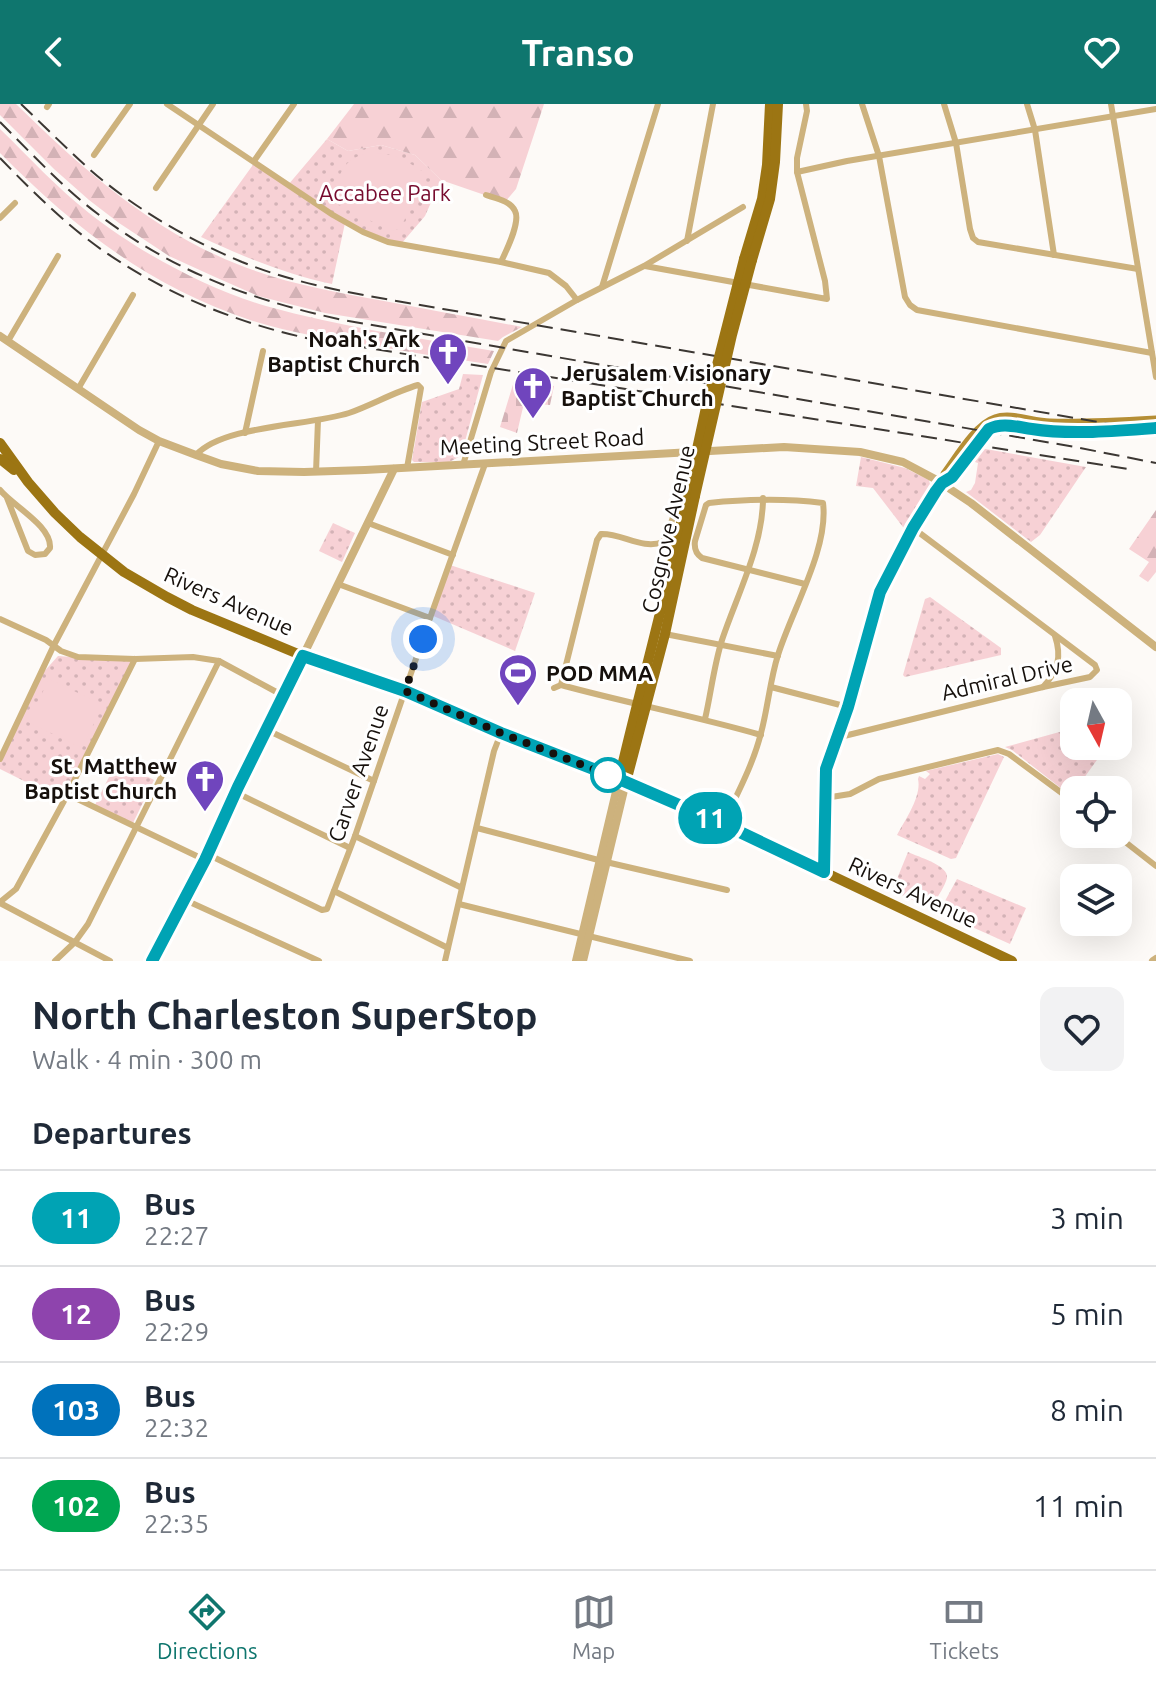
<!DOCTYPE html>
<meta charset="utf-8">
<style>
:root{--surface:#fff;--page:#f2f2f3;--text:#1f2937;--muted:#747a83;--line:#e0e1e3;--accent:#0f766e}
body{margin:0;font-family:Ubuntu,sans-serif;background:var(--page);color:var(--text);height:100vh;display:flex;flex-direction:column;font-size:30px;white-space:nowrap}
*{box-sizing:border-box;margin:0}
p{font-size:26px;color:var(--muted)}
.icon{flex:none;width:44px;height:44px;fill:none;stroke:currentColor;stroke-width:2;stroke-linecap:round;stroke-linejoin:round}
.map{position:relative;height:857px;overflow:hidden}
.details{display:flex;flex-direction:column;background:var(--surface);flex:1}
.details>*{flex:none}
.badge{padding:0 16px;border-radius:26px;font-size:28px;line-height:52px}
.needle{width:52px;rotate:172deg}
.fabs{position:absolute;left:1060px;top:584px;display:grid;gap:16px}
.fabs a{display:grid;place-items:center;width:72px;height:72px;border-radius:16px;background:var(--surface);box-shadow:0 8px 32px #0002;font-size:40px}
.you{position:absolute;width:40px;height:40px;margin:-20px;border:6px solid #fff;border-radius:50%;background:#1a73e8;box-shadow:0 0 0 12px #1a73e833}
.map>.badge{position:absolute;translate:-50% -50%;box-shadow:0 0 0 4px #fff}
h2{padding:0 32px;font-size:30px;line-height:72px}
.round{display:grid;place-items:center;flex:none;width:84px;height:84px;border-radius:16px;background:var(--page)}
.overview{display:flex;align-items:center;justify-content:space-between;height:136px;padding:0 32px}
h1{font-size:38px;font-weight:700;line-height:60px}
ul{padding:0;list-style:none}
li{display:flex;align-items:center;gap:24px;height:96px;padding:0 32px;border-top:2px solid var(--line)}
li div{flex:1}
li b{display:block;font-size:30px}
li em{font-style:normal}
li .badge{min-width:88px;font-weight:700;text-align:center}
header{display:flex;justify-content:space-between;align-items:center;height:104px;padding:0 32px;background:var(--accent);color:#fff;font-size:36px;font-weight:700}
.dock{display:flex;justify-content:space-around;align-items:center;height:112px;border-top:2px solid var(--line);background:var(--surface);font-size:22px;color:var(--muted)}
.dock a{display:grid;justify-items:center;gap:4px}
.dock .on{color:var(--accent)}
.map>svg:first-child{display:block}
.grass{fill:url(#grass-dots)}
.forest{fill:url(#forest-firs)}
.cemetery{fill:url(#cemetery-stones)}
.garden{fill:#f7d1d5}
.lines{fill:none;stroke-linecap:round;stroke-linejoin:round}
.minor{stroke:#cdb27d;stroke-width:6}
.tertiary{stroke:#cdb27d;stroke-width:8}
.secondary{stroke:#b58e35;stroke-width:9}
.primary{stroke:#9c7513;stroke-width:10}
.rail{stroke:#3c3733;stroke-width:2;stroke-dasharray:16 8;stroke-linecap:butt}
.primary-bridge{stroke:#9c7513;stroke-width:10}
.line-casing{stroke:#fff;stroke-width:18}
.line{stroke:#00a3b4;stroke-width:12}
.walk{stroke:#16100c;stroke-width:8;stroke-dasharray:0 14.4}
.stop-dot{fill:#fff;stroke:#00a3b4;stroke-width:4}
.labels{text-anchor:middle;stroke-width:6;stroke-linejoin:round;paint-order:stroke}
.park-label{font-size:22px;fill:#770b2e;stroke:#fff}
.poi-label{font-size:22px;font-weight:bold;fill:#16100c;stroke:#fff;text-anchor:end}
.street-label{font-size:22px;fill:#16100c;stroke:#fff}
</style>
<header><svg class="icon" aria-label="back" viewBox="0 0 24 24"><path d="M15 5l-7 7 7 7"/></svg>Transo<svg class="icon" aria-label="heart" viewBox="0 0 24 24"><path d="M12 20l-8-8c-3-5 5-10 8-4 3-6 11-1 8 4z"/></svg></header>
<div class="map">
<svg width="1156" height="857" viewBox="0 0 1156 857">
<defs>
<pattern id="grass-dots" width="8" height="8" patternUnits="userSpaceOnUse" patternTransform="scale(2)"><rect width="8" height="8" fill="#f7d1d5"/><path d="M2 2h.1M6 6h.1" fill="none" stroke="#d3b2b6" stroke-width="1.8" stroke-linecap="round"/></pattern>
<pattern id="forest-firs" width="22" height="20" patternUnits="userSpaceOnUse" patternTransform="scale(2)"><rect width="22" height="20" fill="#f7d1d5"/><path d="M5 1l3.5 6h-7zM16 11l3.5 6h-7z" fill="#d3b2b6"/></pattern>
<pattern id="cemetery-stones" width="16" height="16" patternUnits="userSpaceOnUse" patternTransform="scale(2)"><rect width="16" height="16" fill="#f7d1d5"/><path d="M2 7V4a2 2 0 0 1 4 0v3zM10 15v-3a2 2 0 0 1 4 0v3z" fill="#d3b2b6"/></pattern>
</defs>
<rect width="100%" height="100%" fill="#fdfaf7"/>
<g class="grass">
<path d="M327,35L348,47L381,41L415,51L441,76L425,112L401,140L345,119L332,180C285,170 244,153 201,133L255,58L288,81Z"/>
<path d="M463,270L483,271L461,352L449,358H414L412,356L422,298L459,285Z"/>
<path d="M980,344L1086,363L1040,431L1031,438L966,388L971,386L975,379L978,359L972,357Z"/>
<path d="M861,353L905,364L929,376L931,385L930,390L906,427L873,384L856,382Z"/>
<path d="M333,419L355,429L342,458L319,447Z"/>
<path d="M450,461L535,489L515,547L431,511Z"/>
<path d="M930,493L1001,544V551L905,573L903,571L925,495Z"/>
<path d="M58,552L86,554L134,555L64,697L0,665V655L41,571Z"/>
<path d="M1074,624V642H1107L1071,692L1012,646L1005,643Z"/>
<path d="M998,650L1004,653L956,754L951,755L897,731C905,716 922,692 918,675L919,672L925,675L930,670L926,667Z"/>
<path d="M117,657L154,676L133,719L95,701Z"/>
<path d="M908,748C918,753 949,761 947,774C945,782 938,792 934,799L927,802L892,787Z"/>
<path d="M957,775L1026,804L1010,840L952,814L944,807L940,806Z"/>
</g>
<g class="forest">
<path d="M0,0H16C81,64 151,126 237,160C284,179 334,188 384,197C430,206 476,214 522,223L503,233L498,237L325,209L258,192L215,173L169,152L119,119L89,96L54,65L0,11Z"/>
<path d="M354,0H544L516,85L505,98L441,76L415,51L381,41L348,47L327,35Z"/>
<path d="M0,25C29,53 57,84 89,109C137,147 207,185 266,202C341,223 418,234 494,247L488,260C448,254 408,248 369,241C329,235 288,228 250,216C149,182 74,124 0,49Z"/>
<path d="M1156,406V468L1148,478L1139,472L1149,458L1129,445Z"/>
</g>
<path class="cemetery" d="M515,274L554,282L550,301L524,299L517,329L500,323Z"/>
<g class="garden">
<path d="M368,49C394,48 405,56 427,70L400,125L391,127L333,98C339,73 339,56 368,49Z"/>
<path d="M49,575L103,601L82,644L28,618Z"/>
</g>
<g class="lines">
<g class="minor">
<path d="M167,0L333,111L363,128L388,138L501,158L549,169L566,182L577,196"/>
<path d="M862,0L879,52L905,193L910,201L917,206L1152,249"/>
<path d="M944,0L956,39L970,125L973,134L978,138L1138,165"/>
<path d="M1027,0L1035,26L1054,151"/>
<path d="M1111,0L1156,273"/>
<path d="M47,3L49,0"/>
<path d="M94,51L130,0"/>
<path d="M254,57L294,0"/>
<path d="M797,68L847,57L1156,5"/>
<path d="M156,84L213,0"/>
<path d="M486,91C495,94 511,97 515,107C521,118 506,147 501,158"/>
<path d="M0,114L15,99"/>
<path d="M687,137L713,0"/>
<path d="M645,162L827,195L825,177L797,68V54L807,7L806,0"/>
<path d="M602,183L658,0"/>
<path d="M8,237L58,152"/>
<path d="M78,285L133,191"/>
<path d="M245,329L263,247"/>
<path d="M196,351C223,321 309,322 349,309C372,301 394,288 418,281L421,284L407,364"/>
<path d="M463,361L491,268L506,237L577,196L644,162L743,103"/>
<path d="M316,368L318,316"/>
<path d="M0,386C13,402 52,422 50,444L45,450L35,451L28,447L7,394"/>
<path d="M368,419L453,451"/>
<path d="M338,480L430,514"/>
<path d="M0,515L46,536L61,547L78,553L135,555L193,553L219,557L282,591"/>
<path d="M665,530L778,552"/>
<path d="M561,581L597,436L601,430C622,429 642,446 663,438C675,418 682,372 685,348"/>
<path d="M771,583L848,603"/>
<path d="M1043,583C1058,567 1062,553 1055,532"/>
<path d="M554,584L561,581C627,599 695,612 761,631"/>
<path d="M705,615C711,589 714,561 722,536C737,491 763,442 763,394"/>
<path d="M267,626L374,677"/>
<path d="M836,634L1043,583L1090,573L1097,566L1095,561L913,424"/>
<path d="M0,655L54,541L134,390L159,337"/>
<path d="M235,688L350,744"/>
<path d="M67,690L205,756"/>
<path d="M825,694L850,690L879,675L998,646L1009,650L1074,698"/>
<path d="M723,720C737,690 753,661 761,629C768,603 770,576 778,551C792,506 829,444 823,399C783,394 749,395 709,399L706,401L695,437C694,444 696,450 702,454L805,480"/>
<path d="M477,724L606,758L727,786"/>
<path d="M1115,730L1156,762"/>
<path d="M355,732L462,784"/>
<path d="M207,750L322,806L327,805L355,732L430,514L485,360"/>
<path d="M334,787L448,844"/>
<path d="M183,795L319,857"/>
<path d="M0,798L16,785L64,697L135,555"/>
<path d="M0,799L110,857"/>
<path d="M459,800L690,857"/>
<path d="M55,857L75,838L88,820L219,557"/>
<path d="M445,857L494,647L501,629"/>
</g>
<g class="tertiary">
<path d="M0,232L139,326L159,337L196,351L221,360L258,367L304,368L365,366L784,343L860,348L903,358L935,375L971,399L1156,543"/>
<path d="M152,857L205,756L282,591L303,552L394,365"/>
<path d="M576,857L619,675"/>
<path d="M583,857L626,678"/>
<path d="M1153,857L1156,855"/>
</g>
<g class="secondary">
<path d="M942,379L952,373L989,325C1002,318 1017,323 1032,325C1071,331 1117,327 1156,324"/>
<path d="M824,768L826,665L848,603L867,529L880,488L913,424L942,379L945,370C957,354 976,321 995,315C1011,309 1033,319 1050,319C1085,320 1121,318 1156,316"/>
</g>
<g class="primary">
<path d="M744,155L762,95L767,61L770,0"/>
<path d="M752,156L770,95L775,58L778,0"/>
<path d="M0,339L28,378L55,409L80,433L124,468L167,493L192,506L303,552L405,587L501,629L575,657L666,695L723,720L1012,857"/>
<path d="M0,355L14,366"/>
<path d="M619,675C641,580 668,486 687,391"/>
<path d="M626,678L665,530L695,392"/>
</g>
<g class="rail">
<path d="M21,0C43,21 65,43 87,63C132,103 187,135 242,158C306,184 376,193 443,205L1156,328"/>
<path d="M0,18C27,45 54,74 84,99C162,163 245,195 343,216L1075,343L1156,359"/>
<path d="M0,54C32,87 67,122 105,148C168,191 237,219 311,235L1128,365"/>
</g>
<g class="primary-bridge">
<path d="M687,391L705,308L744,155"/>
<path d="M695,392L732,231L752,156"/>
</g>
</g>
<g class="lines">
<g class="line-casing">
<path id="line" d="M152,857L205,756L238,683L303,552L405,587L501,629L619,675L723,720L824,768L826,665L848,603L880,488L913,424L936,387L942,379L952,373L989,325C1002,318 1017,323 1032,325C1069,331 1118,327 1156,324"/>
</g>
<use href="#line" class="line"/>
<path class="walk" d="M423,535L405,587L501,629L608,671"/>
</g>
<defs>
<g id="church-pin" transform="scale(2)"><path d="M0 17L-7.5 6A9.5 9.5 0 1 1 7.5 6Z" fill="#7045bd" stroke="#fff"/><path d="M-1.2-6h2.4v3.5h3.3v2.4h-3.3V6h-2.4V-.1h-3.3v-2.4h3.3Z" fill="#fff"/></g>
<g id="stadium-pin" transform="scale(2)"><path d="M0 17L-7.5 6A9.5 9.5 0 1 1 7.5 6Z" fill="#7045bd" stroke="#fff"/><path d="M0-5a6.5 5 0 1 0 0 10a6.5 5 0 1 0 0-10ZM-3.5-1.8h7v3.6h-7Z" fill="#fff"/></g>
</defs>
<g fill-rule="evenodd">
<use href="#church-pin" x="448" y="248"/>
<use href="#church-pin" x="533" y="282"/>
<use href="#stadium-pin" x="518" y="569"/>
<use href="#church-pin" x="205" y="675"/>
</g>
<circle class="stop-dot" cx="608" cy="671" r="16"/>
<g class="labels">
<g class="park-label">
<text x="385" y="97">Accabee Park</text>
</g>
<g class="poi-label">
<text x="420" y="243">Noah's Ark<tspan x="420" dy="25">Baptist Church</tspan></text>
<text x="561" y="277" text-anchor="start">Jerusalem Visionary<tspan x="561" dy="25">Baptist Church</tspan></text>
<text x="546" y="577" text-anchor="start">POD MMA</text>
<text x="177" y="670">St. Matthew<tspan x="177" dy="25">Baptist Church</tspan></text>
</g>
<g class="street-label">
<text transform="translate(542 338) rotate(-3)" y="8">Meeting Street Road</text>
<text transform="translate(668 425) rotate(-77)" y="8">Cosgrove Avenue</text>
<text transform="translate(229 497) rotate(24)" y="8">Rivers Avenue</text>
<text transform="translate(1007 574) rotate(-13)" y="8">Admiral Drive</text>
<text transform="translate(358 669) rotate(-71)" y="8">Carver Avenue</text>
<text transform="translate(913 788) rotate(25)" y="8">Rivers Avenue</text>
</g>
</g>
</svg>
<div class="fabs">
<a><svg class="needle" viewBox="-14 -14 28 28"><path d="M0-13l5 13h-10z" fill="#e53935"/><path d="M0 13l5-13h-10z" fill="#747a83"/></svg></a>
<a><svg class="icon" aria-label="locate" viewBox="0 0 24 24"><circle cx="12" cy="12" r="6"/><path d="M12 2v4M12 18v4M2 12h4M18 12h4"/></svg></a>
<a><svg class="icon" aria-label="layers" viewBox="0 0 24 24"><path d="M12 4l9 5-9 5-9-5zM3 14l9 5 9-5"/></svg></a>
</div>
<div class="you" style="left:423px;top:535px"></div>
<b class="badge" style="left:710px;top:714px;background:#00a3b4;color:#fff">11</b>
</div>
<section class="details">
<div class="overview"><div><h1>North Charleston SuperStop</h1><p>Walk · 4 min · 300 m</p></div><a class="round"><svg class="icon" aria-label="heart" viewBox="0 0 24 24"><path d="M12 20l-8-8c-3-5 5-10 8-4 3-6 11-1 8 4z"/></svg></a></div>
<h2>Departures</h2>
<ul>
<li><span class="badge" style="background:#00a3b4;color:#fff">11</span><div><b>Bus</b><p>22:27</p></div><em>3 min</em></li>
<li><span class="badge" style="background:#8e44ad;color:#fff">12</span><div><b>Bus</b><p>22:29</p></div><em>5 min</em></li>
<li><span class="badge" style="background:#0072bc;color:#fff">103</span><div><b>Bus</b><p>22:32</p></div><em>8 min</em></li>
<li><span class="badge" style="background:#00a651;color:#fff">102</span><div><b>Bus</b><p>22:35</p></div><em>11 min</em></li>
</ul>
</section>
<nav class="dock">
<a class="on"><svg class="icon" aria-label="directions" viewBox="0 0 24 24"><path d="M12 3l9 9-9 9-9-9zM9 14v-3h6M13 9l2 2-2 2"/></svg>Directions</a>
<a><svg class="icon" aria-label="map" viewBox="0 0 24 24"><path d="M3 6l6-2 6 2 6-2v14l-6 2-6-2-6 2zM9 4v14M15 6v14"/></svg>Map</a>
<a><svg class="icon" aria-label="tickets" viewBox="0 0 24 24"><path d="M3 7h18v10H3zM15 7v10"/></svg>Tickets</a>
</nav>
